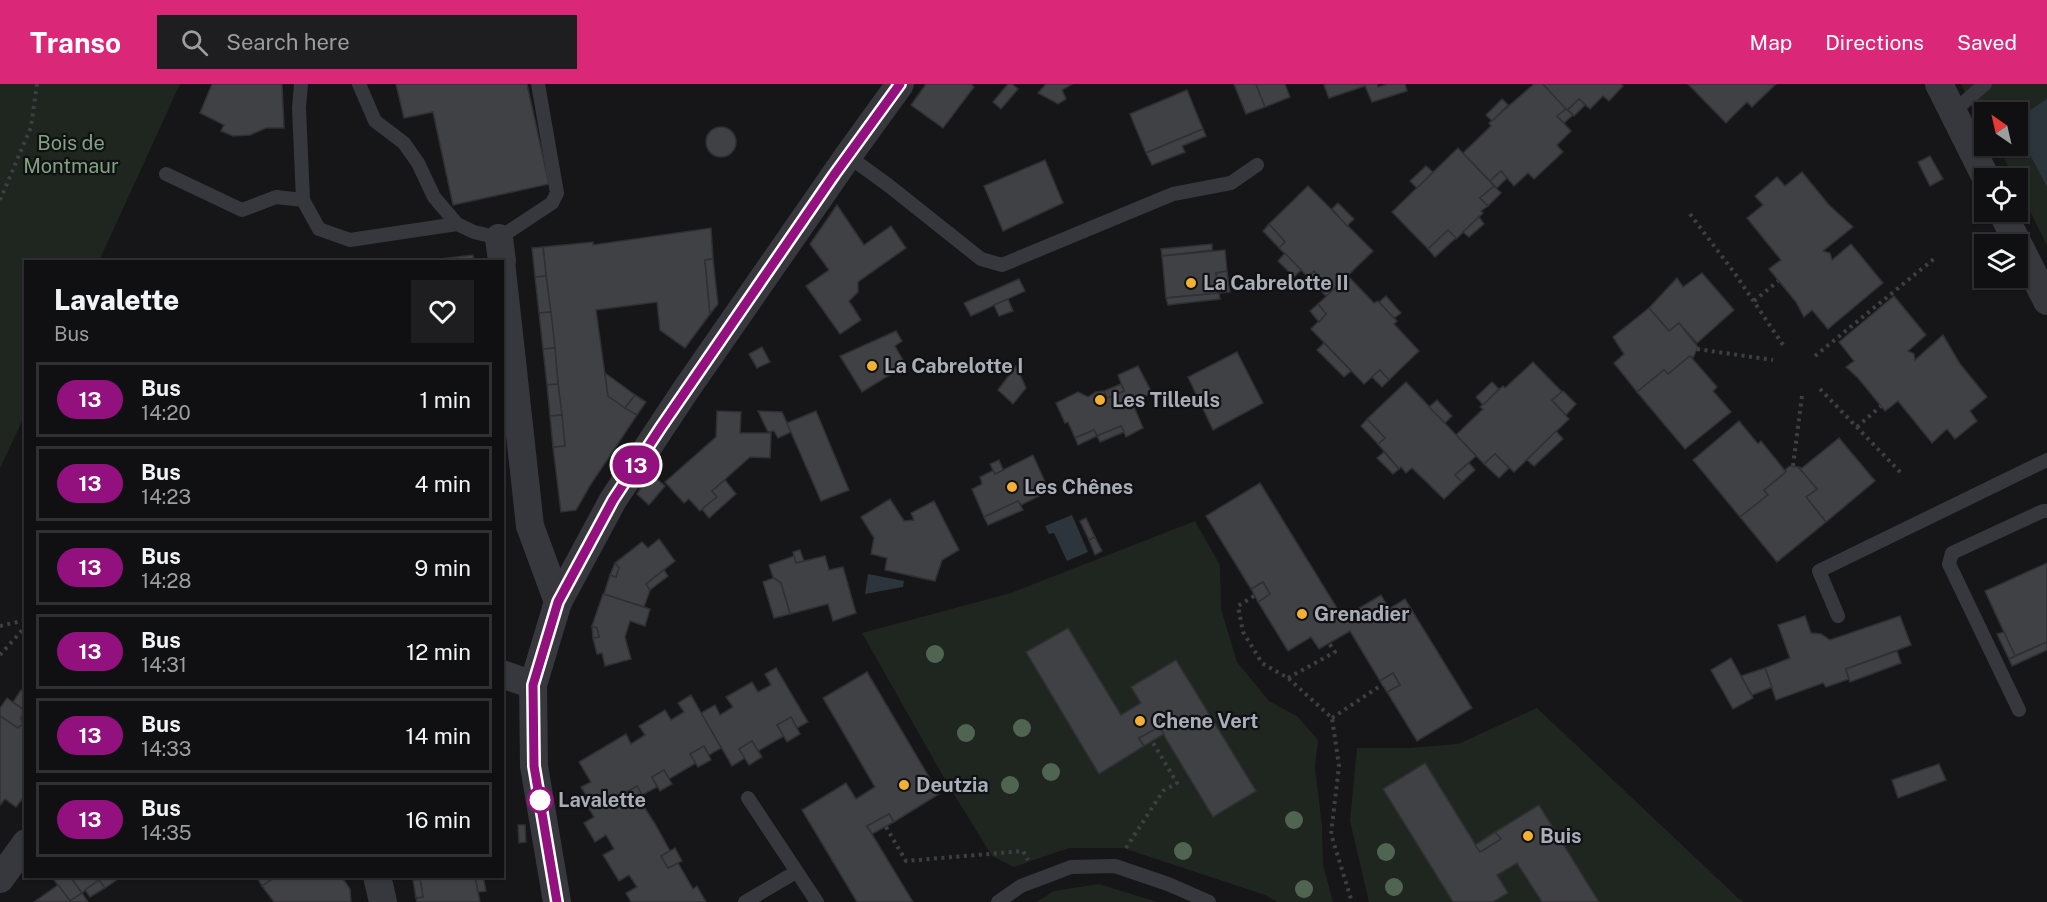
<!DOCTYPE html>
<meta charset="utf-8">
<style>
:root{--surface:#101012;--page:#1e1e20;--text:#f1f3f6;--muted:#9c9d9f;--line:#303032;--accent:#db2777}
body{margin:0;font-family:"Public Sans",sans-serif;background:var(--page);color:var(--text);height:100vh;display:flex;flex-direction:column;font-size:22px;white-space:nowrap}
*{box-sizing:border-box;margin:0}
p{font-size:20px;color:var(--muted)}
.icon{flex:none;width:33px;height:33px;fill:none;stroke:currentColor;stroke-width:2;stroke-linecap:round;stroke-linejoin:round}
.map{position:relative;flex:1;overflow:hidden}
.details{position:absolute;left:24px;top:176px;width:480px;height:618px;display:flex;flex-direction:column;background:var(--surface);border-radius:0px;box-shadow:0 2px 4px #0004,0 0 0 2px var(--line)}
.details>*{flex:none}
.badge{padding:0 12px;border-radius:20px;font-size:21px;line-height:39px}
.needle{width:39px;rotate:326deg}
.buttons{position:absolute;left:1974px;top:18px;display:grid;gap:12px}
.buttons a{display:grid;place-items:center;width:54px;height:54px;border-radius:0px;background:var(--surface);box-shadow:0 2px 4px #0004,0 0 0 2px var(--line);font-size:30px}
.map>.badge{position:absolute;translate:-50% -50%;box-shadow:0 0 0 3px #fff}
.round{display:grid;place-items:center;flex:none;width:63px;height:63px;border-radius:0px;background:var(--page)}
.headline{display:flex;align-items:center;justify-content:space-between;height:102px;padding:0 30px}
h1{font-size:28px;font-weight:800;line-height:45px}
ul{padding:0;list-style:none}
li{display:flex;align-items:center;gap:18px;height:75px;margin:0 12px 9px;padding:0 18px;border:3px solid var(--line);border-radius:0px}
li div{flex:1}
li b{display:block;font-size:22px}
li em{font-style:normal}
li .badge{min-width:66px;font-weight:700;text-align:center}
header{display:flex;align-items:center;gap:36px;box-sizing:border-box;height:84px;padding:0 30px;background:var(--accent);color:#fff}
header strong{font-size:28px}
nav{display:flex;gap:33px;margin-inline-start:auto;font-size:21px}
.search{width:420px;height:54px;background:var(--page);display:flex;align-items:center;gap:15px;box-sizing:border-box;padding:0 21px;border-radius:0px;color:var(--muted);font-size:22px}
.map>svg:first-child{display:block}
.green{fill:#1e261f}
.water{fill:#2c353c}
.building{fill:#404145;stroke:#303034;stroke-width:1.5}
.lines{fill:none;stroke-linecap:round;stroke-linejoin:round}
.path{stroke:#3d3f44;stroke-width:4;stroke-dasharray:3 4.5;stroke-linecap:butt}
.lane{stroke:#37383d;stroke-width:14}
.street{stroke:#37383d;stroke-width:28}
.tree{fill:#506452}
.line-casing{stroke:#fff;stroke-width:14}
.line{stroke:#93117e;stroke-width:9}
.poi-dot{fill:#f2b134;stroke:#111113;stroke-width:2}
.stop-dot{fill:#fff;stroke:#93117e;stroke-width:3}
.labels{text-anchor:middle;stroke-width:4.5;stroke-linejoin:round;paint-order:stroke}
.park-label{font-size:20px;fill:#7fa381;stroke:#111113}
.poi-label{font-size:20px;font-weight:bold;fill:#a8adb8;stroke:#111113;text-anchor:start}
.stop-label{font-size:20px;font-weight:bold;fill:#a8adb8;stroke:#111113;text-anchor:start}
</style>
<header>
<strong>Transo</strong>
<div class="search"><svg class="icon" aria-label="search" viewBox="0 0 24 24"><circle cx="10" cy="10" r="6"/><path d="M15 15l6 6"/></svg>Search here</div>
<nav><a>Map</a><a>Directions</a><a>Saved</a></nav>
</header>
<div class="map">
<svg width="2047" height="818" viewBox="0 0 2047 818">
<rect width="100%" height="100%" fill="#161618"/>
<g class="green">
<path d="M0,0H180L99,177H26L25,331L0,384Z"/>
<path d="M1961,0H2047V162L2018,102V94H2014L1998,62H2018V28H1984V35L1983,29L1976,32Z"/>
<path d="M1195,437L1220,481L1221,525L1237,578L1269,617L1298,633L1318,656L1315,684L1322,742L1323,781L1333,818H1277L1265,811L1123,764H1069L1014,783L992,772L947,699L862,549L1011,509Z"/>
<path d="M1537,624L1738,814L1744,818H1369L1350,737L1357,664H1409L1458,660Z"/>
<path d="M1099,800L1157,818H1037L1054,807Z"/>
</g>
<g class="water">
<path d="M2047,15V103L2018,48V34Z"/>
<path d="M1072,431L1088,468L1067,477L1054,449L1049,450L1045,442Z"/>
<path d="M868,490L904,497L903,503L865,510Z"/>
</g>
<g class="building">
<path d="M212,0H282L284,44H266L250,51L233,52L221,47L224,41L200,29Z"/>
<path d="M396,0H527L549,100L453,121L433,28L404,34Z"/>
<path d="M926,0H971L974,3L943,44L911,21Z"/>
<path d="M1008,0H1012L1018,5L1001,25L993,18Z"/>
<path d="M1046,0H1072L1062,6L1066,15L1058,20L1038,9Z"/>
<path d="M1234,0H1256L1265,23L1246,30Z"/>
<path d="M1256,0H1285L1290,13L1265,23Z"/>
<path d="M1327,0H1377L1378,3L1388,0H1405L1407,7L1372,18L1365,2L1329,14L1324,1Z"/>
<path d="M1534,0H1543L1566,25L1557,32L1571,47L1557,61L1563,68L1534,95L1528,89L1514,102L1501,87L1490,97L1463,69L1491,42L1489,39Z"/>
<path d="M1543,0H1621L1623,2L1609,17L1603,12L1590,25L1579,15L1567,26Z"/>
<path d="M1688,0H1776L1752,23L1747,18L1726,39Z"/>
<path d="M1187,6L1203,45L1146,69L1130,30Z"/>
<path d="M1502,15L1508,21L1492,37L1486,31Z"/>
<path d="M1579,15L1585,21L1574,32L1568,26Z"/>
<path d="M1566,25L1573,31L1564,39L1557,32Z"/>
<circle cx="721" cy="58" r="15"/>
<path d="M1203,45L1206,52L1182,62L1185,68L1152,81L1146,69Z"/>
<path d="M1458,64L1494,102L1480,114L1488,122L1481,127L1483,129L1456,155L1448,146L1428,165L1392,128Z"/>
<path d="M1930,72L1943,95L1930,102L1918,78Z"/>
<path d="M1045,76L1063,119L1003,147L984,102Z"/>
<path d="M1426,82L1433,88L1417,104L1410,97Z"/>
<path d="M1501,87L1507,94L1497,104L1490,97Z"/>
<path d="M1802,88L1829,121L1853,143L1823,167L1830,169L1832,176L1851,160L1883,199L1828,245L1812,226L1804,233L1796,218L1769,185L1781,176L1747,134L1763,121L1755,112L1777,93L1785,102Z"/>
<path d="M1308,102L1373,167L1332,207L1314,187L1308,193L1279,164L1285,158L1269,140Z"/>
<path d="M1494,102L1501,109L1488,122L1480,114Z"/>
<path d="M1338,119L1354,135L1347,142L1332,125Z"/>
<path d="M837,121L864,161L891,142L906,164L858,198V208L849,217L861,236L840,250L806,202L829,186L810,160Z"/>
<path d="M1479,133L1484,140L1469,153L1463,148Z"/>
<path d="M1269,140L1285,158L1279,164L1263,147Z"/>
<path d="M711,144L713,175L705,176L710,230L685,264L660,246L657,218L596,226L608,312L637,331L591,400L576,426L561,428L553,363L565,362L543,163L593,158V161Z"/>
<path d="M1448,146L1456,154L1435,173L1428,165Z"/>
<path d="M1212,160V166L1162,172L1161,165Z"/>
<path d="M543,163L546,192L535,193L532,164Z"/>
<path d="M1225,166L1227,187L1216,189L1219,209L1166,214L1162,172Z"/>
<path d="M1285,169L1301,186L1294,193L1278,177Z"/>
<path d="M473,171L474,177H441V175Z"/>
<path d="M713,175L718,220L710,230L705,176Z"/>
<path d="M1227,187L1230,208L1219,209L1216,189Z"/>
<path d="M1314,187L1332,207L1326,212L1308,193Z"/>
<path d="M1702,189L1734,226L1697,259L1679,239L1669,247L1649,224L1677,194L1683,203Z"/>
<path d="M546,192L551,228L539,229L535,193Z"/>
<path d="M1348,192L1374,219L1378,217L1379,218L1397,237L1394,240L1419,267L1389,296L1380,286L1364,300L1311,245L1326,230L1318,220Z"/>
<path d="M1019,195L1025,207L971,232L964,219Z"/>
<path d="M1219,209L1220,215L1168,221L1166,214Z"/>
<path d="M1386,212L1401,229L1394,234L1379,218Z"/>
<path d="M1894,212L1926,251L1908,267L1914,270L1915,276L1943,251L1960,280L1987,313L1970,327L1977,337L1955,355L1947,345L1932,359L1898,317L1885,327L1858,294L1846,283L1854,277L1839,258Z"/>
<path d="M1008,215L1013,227L999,232L994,221Z"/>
<path d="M1318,220L1326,230L1319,238L1310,227Z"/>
<path d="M1649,224L1669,247L1679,239L1698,263L1693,274L1690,272L1668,290L1664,286L1637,308L1614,279L1624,270L1613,253Z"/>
<path d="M551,228L555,264L543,265L539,229Z"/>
<path d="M896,247L902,257L895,262L904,278L892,286L893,289L862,308L840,272Z"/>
<path d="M1324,259L1351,287L1344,293L1317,266Z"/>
<path d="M762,263L770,278L757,284L749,270Z"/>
<path d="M555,264L558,300L547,301L543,265Z"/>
<path d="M1237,268L1263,319L1213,346L1188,293Z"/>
<path d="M1690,272L1717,303L1713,307L1731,328L1685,365L1637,308L1664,286L1668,290Z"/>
<path d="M1533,278L1562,308L1552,316L1569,335L1514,388L1495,370L1484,380L1456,351L1483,325L1480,323L1499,305L1503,302L1505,304Z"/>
<path d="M1016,282L1026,304L1013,320L998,306Z"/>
<path d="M1138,282L1152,309L1132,318L1143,344L1126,353L1121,342L1097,352L1094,346L1075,354L1068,338L1065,339L1056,319L1078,308L1088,313L1096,308L1104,307L1107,314L1124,307L1118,291Z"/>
<path d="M1380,286L1389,296L1382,303L1372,293Z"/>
<path d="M605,289L635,311L625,324L608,312Z"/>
<path d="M1406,298L1476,372L1455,391L1462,398L1444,415L1412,384L1406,389L1401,383L1399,385L1378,360L1385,354L1367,335Z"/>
<path d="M1492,298L1499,305L1483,321L1476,313Z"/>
<path d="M558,300L562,331L550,332L547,301Z"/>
<path d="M1121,300L1124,307L1107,314L1104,307Z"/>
<path d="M1563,307L1576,320L1566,331L1552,316Z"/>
<path d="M635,311L646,318L637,331L625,324Z"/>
<path d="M1437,316L1452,332L1445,339L1429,323Z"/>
<path d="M717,327L741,328L740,349H771L770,374L750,373L712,407L717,413L700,427L689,415L684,419L665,398L716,353Z"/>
<path d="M758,327L782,328L791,348L778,354L774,347L768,348Z"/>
<path d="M816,327L849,406L821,417L787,339Z"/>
<path d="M562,331L565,362L553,363L550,332Z"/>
<path d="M1367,335L1385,354L1378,360L1361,342Z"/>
<path d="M1739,337L1758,360L1761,357L1786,388L1764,406L1768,411L1740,433L1693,376Z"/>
<path d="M1121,342L1124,348L1100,358L1097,352Z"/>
<path d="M1094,346L1097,352L1078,361L1075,354Z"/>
<path d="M1556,347L1563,355L1534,382L1527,376Z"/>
<path d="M1839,354L1875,397L1826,438L1806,413L1817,405L1798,383L1802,384Z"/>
<path d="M1384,368L1399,385L1393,390L1377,374Z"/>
<path d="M1495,370L1509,384L1499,394L1484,380Z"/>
<path d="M1033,371L1049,407L1021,421L1018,417L984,433L972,405L982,400L980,393L994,386L995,390Z"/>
<path d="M999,376L1003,386L995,390L990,380Z"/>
<path d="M1469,379L1475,386L1462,398L1455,391Z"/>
<path d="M1790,382L1798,383L1817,405L1806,413L1826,438L1777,478L1740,433L1768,411L1764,406L1786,388V385Z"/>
<path d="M650,389L665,402L649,421L637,410Z"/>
<path d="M725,396L736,410L709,434L702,425L717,413L712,407Z"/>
<path d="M1260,399L1343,534L1381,511L1389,525L1405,515L1472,624L1417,657L1387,608L1400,601L1393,589L1380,597L1350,547L1319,565L1311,553L1288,567L1258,518L1270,510L1263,498L1251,505L1206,432Z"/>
<path d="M890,415L904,437L914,436L911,429L934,417L959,466L942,476L935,497L885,486L887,474L871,470L874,454L861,433Z"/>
<path d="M1018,417L1023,426L988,441L984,433Z"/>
<path d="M1086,434L1095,453L1089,456L1080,437Z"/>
<path d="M1095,453L1102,467L1095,471L1089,456Z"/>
<path d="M659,455L675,477L646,500L650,506L644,523L604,510L610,491L616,493L619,484L615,479L642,458L648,464Z"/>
<path d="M800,466L804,477L796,479L793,468Z"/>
<path d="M794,472L796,479L825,472L829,486L843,483L856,529L833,537L828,520L790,530L781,499L773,493L769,481Z"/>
<path d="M615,479L619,484L616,493L610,491Z"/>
<path d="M2047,479V558L2015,572L1985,507Z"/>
<path d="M664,486L668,492L650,506L646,500Z"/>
<path d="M773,494L781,499L790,530L774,534L763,498Z"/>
<path d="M1263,498L1270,510L1258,518L1251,505Z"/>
<path d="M603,510L650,525L645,542L630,537L625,553L631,575L605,582L602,569L597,570L593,554L599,553L597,544L592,542Z"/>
<path d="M1805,532L1811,549L1821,550L1830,556L1900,532L1911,561L1846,585L1849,595L1826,603L1823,599L1776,616L1765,584L1790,574L1778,541Z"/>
<path d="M592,542L597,544L599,553L593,554Z"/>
<path d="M1068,544L1121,631L1141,619L1131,603L1176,576L1256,707L1213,733L1159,643L1139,654L1144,662L1099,690L1026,568Z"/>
<path d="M2004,548L2015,572L2009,575L1997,550Z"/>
<path d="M2047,558V566L2012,582L2009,575Z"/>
<path d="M1897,567L1901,579L1850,598L1846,585Z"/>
<path d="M1731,574L1753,614L1733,625L1711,586Z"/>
<path d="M776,584L808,638L797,644L791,633L777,641L784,652L758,667L752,657L739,665L745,674L732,682L701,629L715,621L720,631L733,623L726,613L752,598L758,608L771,601L765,590Z"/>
<path d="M1765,584L1772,603L1752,611L1741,592Z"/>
<path d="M867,588L939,710L894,738L889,730L867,742L913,818H857L802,726L846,699L856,715L875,703L823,614Z"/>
<path d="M1393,589L1400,601L1387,608L1380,597Z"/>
<path d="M21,606L26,609V627L13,618Z"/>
<path d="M691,611L721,664L709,671L704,662L690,670L696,679L669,695L664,686L652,693L657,703L642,711L637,702L623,710L632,723L641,718L655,740L670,767L661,772L668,784L678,779L693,805L697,802L706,818H631L626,809L637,803L629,791L619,797L603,771L614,765L606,751L595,758L584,739L594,733L584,716L588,714L581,703L591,698L579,678L626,650L631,660L645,651L639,642L665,626L671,636L684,628L678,619Z"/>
<path d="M7,614L25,627L21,634L23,640L18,644L0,632V624Z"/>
<path d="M25,627L26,710L16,723L5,715L0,721V632L18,644L23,640L21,634Z"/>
<path d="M791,633L800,650L787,658L777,641Z"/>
<path d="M1159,643L1164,650L1144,662L1139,654Z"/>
<path d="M752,657L762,673L749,681L739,665Z"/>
<path d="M704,662L711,676L698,683L690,670Z"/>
<path d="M1425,679L1480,768L1501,755L1495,748L1539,721L1599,818H1542L1517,779L1497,791L1508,809L1493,818H1453L1383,705Z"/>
<path d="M1939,680L1946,696L1898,714L1892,696Z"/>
<path d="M664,686L672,700L660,707L652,693Z"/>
<path d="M637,702L645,716L632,723L623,710Z"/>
<path d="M889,730L894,738L872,750L867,742Z"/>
<path d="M518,741H525L526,758L519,759Z"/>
<path d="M1495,748L1501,755L1480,768L1475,761Z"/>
<path d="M675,764L682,777L668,784L661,772Z"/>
<path d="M51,792H70L82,809L70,817Z"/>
<path d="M70,792H122L105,804L99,796L82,809Z"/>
<path d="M256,792H277L262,802Z"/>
<path d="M277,792H341L350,805L351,818H274L262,802Z"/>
<path d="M412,792H475L480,818H417L416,814L423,813L420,795L413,796Z"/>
<path d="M475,792H483L486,807L478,808Z"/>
<path d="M420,795L423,813L416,814L413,796Z"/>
<path d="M99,796L105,804L90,813L85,806Z"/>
<path d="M58,801L70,817L82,809L88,818H34Z"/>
</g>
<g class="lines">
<g class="path">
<path d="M0,116L31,43L37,0"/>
<path d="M1690,130L1736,191L1783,261"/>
<path d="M1754,217L1778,197"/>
<path d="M1697,265L1773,276"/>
<path d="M1815,272L1935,174"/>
<path d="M1820,305L1903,391"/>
<path d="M1857,343L1881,322"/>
<path d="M1793,382L1802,312"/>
<path d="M1254,512L1238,522L1243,548L1262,579L1288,594L1332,634L1339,682L1331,750L1352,818"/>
<path d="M0,542L26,536"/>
<path d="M0,571L26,542"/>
<path d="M1288,594L1335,568L1329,559"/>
<path d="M1332,634L1383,600"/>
<path d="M886,743L906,777L1023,767L1028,776"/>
<path d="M1126,764L1163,707L1177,699L1152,657"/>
</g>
<g class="lane">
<path d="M301,0L299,24L303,116"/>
<path d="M359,0L375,37L404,59L418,79L434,113L457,140L474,148L499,154L552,119L557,109L538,0"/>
<path d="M1954,27L1985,0"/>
<path d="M848,72L888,101L981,175L1002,181L1173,110L1231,99L1257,81"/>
<path d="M166,90L242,126L276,113L303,116L319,145L350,156L457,140"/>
<path d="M1838,532L1819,487L2047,376"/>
<path d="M2019,626L1949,480L1952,469L2043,427H2047"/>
<path d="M748,714L817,818"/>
<path d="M745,818L796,788"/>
<path d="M998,818L1021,802L1071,783L1115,782L1168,800L1209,818"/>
</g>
<g class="street">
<path d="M1939,0L1986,94"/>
<path d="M2002,128L2047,217"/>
<path d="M499,154L502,177"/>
<path d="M502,186L530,442L558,518"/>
<path d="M502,590L533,601"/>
<path d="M377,792L383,818"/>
<path d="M0,795L26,759"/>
<path d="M557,818L534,682L533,601L558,518L613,416L685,307L848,72L900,0"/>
</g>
</g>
<g class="tree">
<circle cx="935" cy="570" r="9"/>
<circle cx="1022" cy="644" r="9"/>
<circle cx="966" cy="649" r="9"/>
<circle cx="1051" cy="688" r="9"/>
<circle cx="1010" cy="701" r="9"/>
<circle cx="1294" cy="736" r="9"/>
<circle cx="1183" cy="767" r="9"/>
<circle cx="1386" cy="768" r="9"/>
<circle cx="1394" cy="803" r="9"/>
<circle cx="1304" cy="805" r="9"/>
</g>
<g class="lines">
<g class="line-casing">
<path id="line" d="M557,818L534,682L533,601L558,518L613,416L661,343L834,91L900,0"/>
</g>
<use href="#line" class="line"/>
</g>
<g class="poi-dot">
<circle cx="1191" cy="199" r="6"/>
<circle cx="872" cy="282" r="6"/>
<circle cx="1100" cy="316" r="6"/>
<circle cx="1012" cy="403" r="6"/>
<circle cx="1302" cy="530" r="6"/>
<circle cx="1140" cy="637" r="6"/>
<circle cx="904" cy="701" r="6"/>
<circle cx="1528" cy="752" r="6"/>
</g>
<circle class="stop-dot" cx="540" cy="716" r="12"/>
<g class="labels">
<g class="park-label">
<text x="71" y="66">Bois de<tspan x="71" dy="23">Montmaur</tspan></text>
</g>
<g class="poi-label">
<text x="1203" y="206">La Cabrelotte II</text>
<text x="884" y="289">La Cabrelotte I</text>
<text x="1112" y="323">Les Tilleuls</text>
<text x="1024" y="410">Les Chênes</text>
<text x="1314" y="537">Grenadier</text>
<text x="1152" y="644">Chene Vert</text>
<text x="916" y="708">Deutzia</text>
<text x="1540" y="759">Buis</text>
</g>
<g class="stop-label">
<text x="558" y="723">Lavalette</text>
</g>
</g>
</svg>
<div class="buttons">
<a><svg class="needle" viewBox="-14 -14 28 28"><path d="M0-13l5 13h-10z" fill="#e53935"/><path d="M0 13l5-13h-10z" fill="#9c9d9f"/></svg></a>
<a><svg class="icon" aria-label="locate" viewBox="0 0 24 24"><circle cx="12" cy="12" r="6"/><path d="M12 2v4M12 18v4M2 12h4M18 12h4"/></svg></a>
<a><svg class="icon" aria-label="layers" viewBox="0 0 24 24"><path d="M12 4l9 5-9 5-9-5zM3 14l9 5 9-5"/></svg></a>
</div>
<b class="badge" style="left:636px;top:381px;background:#93117e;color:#fff">13</b>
<section class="details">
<div class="headline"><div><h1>Lavalette</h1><p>Bus</p></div><a class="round"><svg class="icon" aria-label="heart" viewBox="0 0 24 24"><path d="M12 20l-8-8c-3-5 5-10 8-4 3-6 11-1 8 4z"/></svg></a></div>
<ul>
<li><span class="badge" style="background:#93117e;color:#fff">13</span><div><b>Bus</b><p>14:20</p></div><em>1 min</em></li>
<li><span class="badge" style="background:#93117e;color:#fff">13</span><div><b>Bus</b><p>14:23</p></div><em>4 min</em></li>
<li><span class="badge" style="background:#93117e;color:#fff">13</span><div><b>Bus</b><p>14:28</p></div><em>9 min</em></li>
<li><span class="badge" style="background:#93117e;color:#fff">13</span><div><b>Bus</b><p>14:31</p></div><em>12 min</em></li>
<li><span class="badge" style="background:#93117e;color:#fff">13</span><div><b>Bus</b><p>14:33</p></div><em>14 min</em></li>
<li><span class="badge" style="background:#93117e;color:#fff">13</span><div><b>Bus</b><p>14:35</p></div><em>16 min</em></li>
</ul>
</section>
</div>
